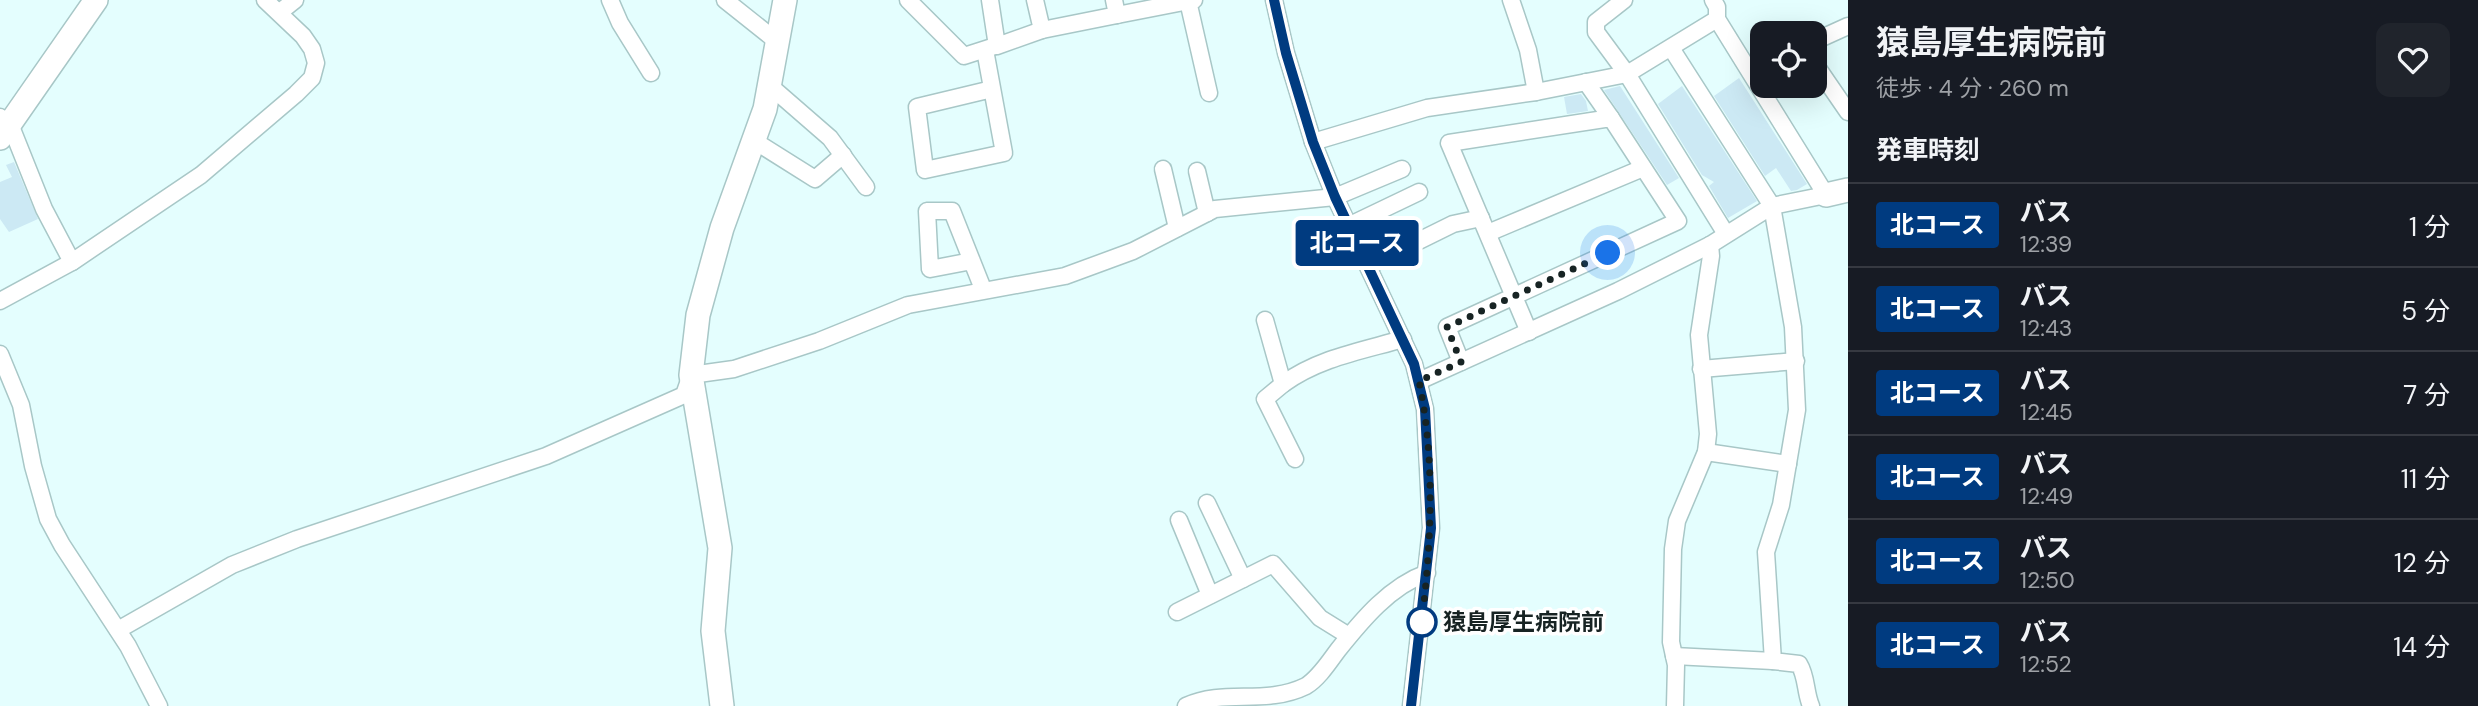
<!DOCTYPE html>
<html lang="ja">
<meta charset="utf-8">
<style>
:root{--surface:#171b24;--page:#20242c;--text:#f1f3f6;--muted:#9ea1a6;--line:#363941}
body{margin:0;font-family:"DM Sans","Noto Sans JP",sans-serif;background:var(--page);color:var(--text);height:100vh;display:flex;flex-direction:column;font-size:26px;white-space:nowrap}
*{box-sizing:border-box;margin:0}
p{font-size:23px;color:var(--muted)}
.icon{flex:none;width:38px;height:38px;fill:none;stroke:currentColor;stroke-width:2;stroke-linecap:round;stroke-linejoin:round}
.map{position:relative;flex:1;overflow:hidden}
.drawer{display:flex;flex-direction:column;background:var(--surface);width:630px}
.drawer>*{flex:none}
.badge{padding:0 14px;border-radius:5px;font-size:24px;line-height:46px}
.controls{position:absolute;left:1750px;top:21px;display:grid;gap:14px}
.controls a{display:grid;place-items:center;width:77px;height:77px;border-radius:14px;background:var(--surface);box-shadow:0 7px 28px #0002;font-size:35px}
.you{position:absolute;width:35px;height:35px;margin:-18px;border:5px solid #fff;border-radius:50%;background:#1a73e8;box-shadow:0 0 0 10px #1a73e833}
.map>.badge{position:absolute;translate:-50% -50%;box-shadow:0 0 0 4px #fff}
h2{padding:0 28px;font-size:26px;line-height:63px}
.round{display:grid;place-items:center;flex:none;width:74px;height:74px;border-radius:14px;background:var(--page)}
.overview{display:flex;align-items:center;justify-content:space-between;height:119px;padding:0 28px}
h1{font-size:33px;font-weight:700;line-height:52px}
ul{padding:0;list-style:none}
li{display:flex;align-items:center;gap:21px;height:84px;padding:0 28px;border-top:2px solid var(--line)}
li div{flex:1}
li b{display:block;font-size:26px}
li em{font-style:normal}
li .badge{min-width:77px;font-weight:700;text-align:center}
main{display:flex;flex:1;min-height:0}
.map>svg:first-child{display:block}
.building{fill:#cce9f4}
.lines{fill:none;stroke-linecap:round;stroke-linejoin:round}
.street-casing{stroke:#a8c7c7;stroke-width:19}
.secondary-casing{stroke:#a8c7c7;stroke-width:26}
.street{stroke:#fff;stroke-width:16}
.secondary{stroke:#fff;stroke-width:23}
.line-casing{stroke:#fff;stroke-width:16}
.line{stroke:#003b80;stroke-width:10}
.walk{stroke:#172323;stroke-width:7;stroke-dasharray:0 12.6}
.stop-dot{fill:#fff;stroke:#003b80;stroke-width:3.5}
.labels{text-anchor:middle;stroke-width:7;stroke-linejoin:round;paint-order:stroke}
.stop-label{font-size:23px;font-weight:bold;fill:#172323;stroke:#fff;text-anchor:start}
</style>
<main>
<div class="map">
<svg width="1848" height="706" viewBox="0 0 1848 706">
<rect width="100%" height="100%" fill="#e4fefe"/>
<g class="building">
<path d="M1739,78L1807,184L1797,190L1791,191L1776,168L1765,176L1714,96Z"/>
<path d="M1620,86L1679,178L1667,185L1604,90Z"/>
<path d="M1682,86L1757,201L1728,218L1709,186L1714,182L1702,175L1658,104Z"/>
<path d="M1581,94L1586,101L1588,111L1567,114L1564,97Z"/>
<path d="M14,162L38,219L9,232L0,219V182L12,177L6,165Z"/>
</g>
<g class="lines">
<g class="street-casing">
<g id="street">
<path d="M610,0L620,23L651,73"/>
<path d="M725,0L779,43"/>
<path d="M908,0L964,56L995,46"/>
<path d="M990,0L997,46L1042,30L1035,0"/>
<path d="M1274,0L1286,53L1313,142L1335,197L1414,364L1425,409L1431,528L1411,706"/>
<path d="M1511,0L1528,50L1536,92"/>
<path d="M1624,0L1596,22V32L1627,74L1726,234"/>
<path d="M1188,1L1209,93"/>
<path d="M280,12L295,0"/>
<path d="M1117,15L1194,0"/>
<path d="M1042,30L1117,15L1114,0"/>
<path d="M1815,41L1848,26"/>
<path d="M1671,48L1772,206L1793,327L1797,410L1781,505L1766,552L1773,661L1799,664C1807,677 1805,692 1811,706"/>
<path d="M985,50L1004,153L925,170L917,107L992,89"/>
<path d="M1815,64L1848,112"/>
<path d="M1586,82L1611,118"/>
<path d="M769,85L830,138L866,187"/>
<path d="M0,117L10,124L44,209L72,262"/>
<path d="M753,140L815,179L843,155"/>
<path d="M1313,142L1427,108L1536,92L1627,74L1717,19"/>
<path d="M1163,169L1177,228"/>
<path d="M1197,171L1207,213"/>
<path d="M1348,226L1419,192"/>
<path d="M1488,233L1643,168"/>
<path d="M972,261L930,269L927,211H952L983,289"/>
<path d="M1368,266L1453,224L1481,218"/>
<path d="M0,301L72,262L201,175L296,94L312,78L316,63L312,49L303,36L265,0"/>
<path d="M1265,320L1283,384L1265,399L1295,459"/>
<path d="M0,354L21,405L33,466L48,519L62,545L128,646L159,706"/>
<path d="M1461,362L1447,327L1678,221L1611,118L1449,143L1529,332"/>
<path d="M1701,369L1796,361"/>
<path d="M1419,381L1618,291L1710,245L1772,206L1826,195L1717,19V7L1713,0"/>
<path d="M1283,384C1319,358 1361,351 1403,339"/>
<path d="M1706,452L1788,464"/>
<path d="M1207,503L1243,579"/>
<path d="M1179,520L1210,595"/>
<path d="M1177,612L1273,564L1320,618L1349,636"/>
<path d="M118,630L232,565L297,539L546,456L684,395L691,375L734,369L819,341L908,305L1065,276L1133,251L1215,209L1335,197L1402,169"/>
<path d="M1674,656L1773,661"/>
<path d="M1186,706C1225,688 1265,706 1306,686C1319,678 1329,662 1338,650C1362,620 1390,586 1427,573"/>
<path d="M1675,706L1676,665L1671,642L1673,549L1677,521L1706,452L1708,434L1699,335L1711,256L1710,245"/>
</g>
</g>
<g class="secondary-casing">
<g id="secondary">
<path d="M0,138L96,0"/>
<path d="M1826,195L1848,190"/>
<path d="M722,706L713,631L720,548L691,375L698,315L722,228L765,109L785,0"/>
</g>
</g>
<use href="#street" class="street"/>
<use href="#secondary" class="secondary"/>
</g>
<g class="lines">
<g class="line-casing">
<path id="line" d="M1274,0L1286,53L1313,142L1335,197L1414,364L1425,409L1431,528L1411,706"/>
</g>
<use href="#line" class="line"/>
<path class="walk" d="M1422,622L1421,629C1431,546 1436,463 1419,381L1461,362L1447,327L1608,253"/>
</g>
<circle class="stop-dot" cx="1422" cy="622" r="14"/>
<g class="labels">
<g class="stop-label">
<text x="1443" y="630">猿島厚生病院前</text>
</g>
</g>
</svg>
<div class="controls">
<a><svg class="icon" aria-label="locate" viewBox="0 0 24 24"><circle cx="12" cy="12" r="6"/><path d="M12 2v4M12 18v4M2 12h4M18 12h4"/></svg></a>
</div>
<div class="you" style="left:1608px;top:253px"></div>
<b class="badge" style="left:1357px;top:243px;background:#003b80;color:#fff">北コース</b>
</div>
<section class="drawer">
<div class="overview"><div><h1>猿島厚生病院前</h1><p>徒歩 · 4 分 · 260 m</p></div><a class="round"><svg class="icon" aria-label="heart" viewBox="0 0 24 24"><path d="M12 20l-8-8c-3-5 5-10 8-4 3-6 11-1 8 4z"/></svg></a></div>
<h2>発車時刻</h2>
<ul>
<li><span class="badge" style="background:#003b80;color:#fff">北コース</span><div><b>バス</b><p>12:39</p></div><em>1 分</em></li>
<li><span class="badge" style="background:#003b80;color:#fff">北コース</span><div><b>バス</b><p>12:43</p></div><em>5 分</em></li>
<li><span class="badge" style="background:#003b80;color:#fff">北コース</span><div><b>バス</b><p>12:45</p></div><em>7 分</em></li>
<li><span class="badge" style="background:#003b80;color:#fff">北コース</span><div><b>バス</b><p>12:49</p></div><em>11 分</em></li>
<li><span class="badge" style="background:#003b80;color:#fff">北コース</span><div><b>バス</b><p>12:50</p></div><em>12 分</em></li>
<li><span class="badge" style="background:#003b80;color:#fff">北コース</span><div><b>バス</b><p>12:52</p></div><em>14 分</em></li>
</ul>
</section>
</main>
